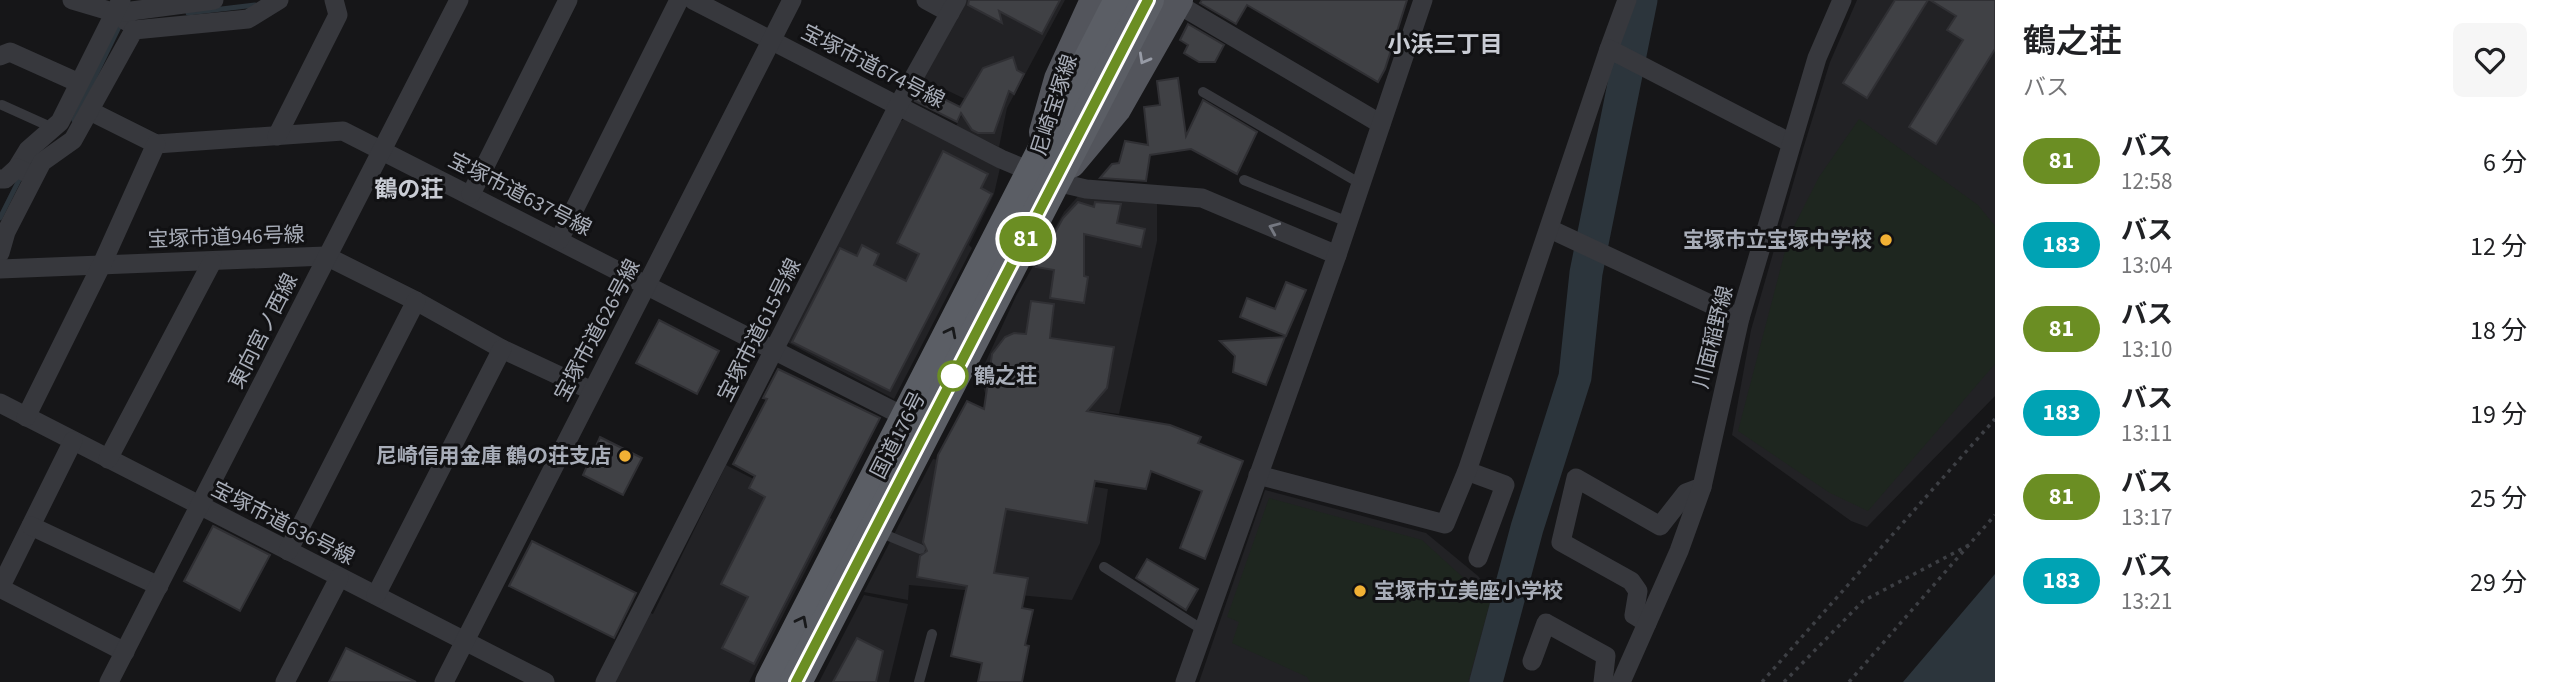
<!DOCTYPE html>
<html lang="ja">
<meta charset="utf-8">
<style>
:root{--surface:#fff;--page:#f6f6f6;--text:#202124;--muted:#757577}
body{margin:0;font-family:"Source Sans 3","Noto Sans JP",sans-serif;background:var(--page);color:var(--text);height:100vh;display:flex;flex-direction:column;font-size:26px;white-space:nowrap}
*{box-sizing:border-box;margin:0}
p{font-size:23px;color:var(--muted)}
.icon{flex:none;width:38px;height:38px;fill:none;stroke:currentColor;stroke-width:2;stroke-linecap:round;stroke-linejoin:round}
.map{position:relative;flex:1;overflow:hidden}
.drawer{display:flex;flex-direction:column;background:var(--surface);width:560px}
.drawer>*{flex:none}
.badge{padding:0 14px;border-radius:23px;font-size:24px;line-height:46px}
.map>.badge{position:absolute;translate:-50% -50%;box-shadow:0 0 0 4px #fff}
.round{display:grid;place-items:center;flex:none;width:74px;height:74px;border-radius:10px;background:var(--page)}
.summary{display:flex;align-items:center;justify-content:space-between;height:119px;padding:0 28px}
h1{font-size:33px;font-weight:600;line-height:52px}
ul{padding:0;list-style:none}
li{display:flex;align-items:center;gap:21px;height:84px;padding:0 28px}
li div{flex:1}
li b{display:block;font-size:26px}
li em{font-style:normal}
li .badge{min-width:77px;font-weight:700;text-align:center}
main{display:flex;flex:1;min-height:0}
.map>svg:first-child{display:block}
.built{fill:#222225}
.grass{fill:#1e261f}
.water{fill:#2c353c}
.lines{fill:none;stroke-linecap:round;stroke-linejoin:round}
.stream{stroke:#2c353c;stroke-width:5}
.river{stroke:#2c353c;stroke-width:33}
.building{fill:#404145;stroke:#303034;stroke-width:2}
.path{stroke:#3d3f44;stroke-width:3.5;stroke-dasharray:3.5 5;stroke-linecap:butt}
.service{stroke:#37383d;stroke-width:10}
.minor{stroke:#37383d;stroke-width:19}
.primary{stroke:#53555c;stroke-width:30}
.trunk{stroke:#5b5e65;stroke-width:32}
.oneway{stroke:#979ba6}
.oneway2{stroke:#757881}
.oneway3{stroke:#18191b}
.line-casing{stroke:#fff;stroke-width:16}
.line{stroke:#6b8e23;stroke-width:10}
.poi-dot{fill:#f2b134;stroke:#111113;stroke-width:2.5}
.stop-dot{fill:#fff;stroke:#6b8e23;stroke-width:3.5}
.labels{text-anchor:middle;stroke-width:6;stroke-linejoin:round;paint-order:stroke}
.street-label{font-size:21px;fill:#a8adb8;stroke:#111113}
.poi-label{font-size:21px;font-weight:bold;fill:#a8adb8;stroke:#111113;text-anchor:end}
.stop-label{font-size:21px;font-weight:bold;fill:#a8adb8;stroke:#111113;text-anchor:start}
.neighbourhood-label{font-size:23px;font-weight:bold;fill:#c9ccd4;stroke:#111113}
</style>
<main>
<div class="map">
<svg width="1995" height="682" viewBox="0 0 1995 682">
<rect width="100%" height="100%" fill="#161618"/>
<g class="built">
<path d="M962,0H1065L1007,108L999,147L956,126L969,101L922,78Z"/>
<path d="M1857,0H1995V396L1867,527L1851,521L1732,435L1751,330L1803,149L1830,62Z"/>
<path d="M905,119L1000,168L994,194L969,245L972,248L894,399L787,342L899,122Z"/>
<path d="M1081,193L1157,204V241L1119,414L986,397L980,374L1016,296L1064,212Z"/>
<path d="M933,459L1108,489L1100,543L1072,600L909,585L908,600L864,592Z"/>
<path d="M726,465L832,519L749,682H612L648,612L653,614Z"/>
<path d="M1265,490L1426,533L1478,576L1501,605L1479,682H1199Z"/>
<path d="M864,595L908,604L889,682H819Z"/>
</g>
<g class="grass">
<path d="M1859,119L1978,205L1995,226V364L1868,511L1830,493L1738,431L1789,236L1819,177Z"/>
<path d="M1269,498L1422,540L1490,602L1468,682H1310L1307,677L1232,643L1239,622L1227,617Z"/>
</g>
<path class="water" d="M1995,574V682H1903Z"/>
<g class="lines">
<g class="stream">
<path d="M188,13L255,5"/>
<path d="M74,120L119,27L124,24"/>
<path d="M0,218L22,174"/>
</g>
<path class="river" d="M1486,682L1527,528L1575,377L1586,273L1641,0"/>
</g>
<g class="building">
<path d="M969,0H1060L1042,34L999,11L1002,23L968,5Z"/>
<path d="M1202,0H1407L1385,69L1378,82L1247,5L1236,24L1200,3Z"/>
<path d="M1895,0H1928L1867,98L1843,83Z"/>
<path d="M1930,0H1995V49L1936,144L1909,127L1963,40L1947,30L1956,16Z"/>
<path d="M1188,24L1224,45L1215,62H1199L1184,53L1188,45L1180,40Z"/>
<path d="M1013,57L1017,70L1024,74L1014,94L1009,91L994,133H978L972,130L961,113L957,122L915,101L922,88L960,107L983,68Z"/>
<path d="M1178,78L1186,136L1203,100L1257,132L1237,174L1191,149L1150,155L1146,181L1100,178L1112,164L1119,163L1125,141L1148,145L1144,107L1160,105L1157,81Z"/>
<path d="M943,151L988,174L981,188L992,194L890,391L792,342L840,248L857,256L862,245L879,254L874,265L906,281L919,254L897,243Z"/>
<path d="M1078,202L1094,207L1095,202L1121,204L1117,223L1145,229L1141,247L1084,234V276L1088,277L1084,303L1050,298L1054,270L1036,267L1063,218Z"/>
<path d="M1286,282L1306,290L1286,336L1240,317L1247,298L1275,309Z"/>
<path d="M1031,301L1054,304L1050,338L1114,347L1107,388L1087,411L1170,425L1201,437L1198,443L1243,461L1205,559L1180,548L1202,491L1151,471L1146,489L1095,481L1087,523L1006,509L994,573L1028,578L1022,608L1033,610L1025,645L1029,646L1022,682H978L982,663L951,656L967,586L917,577L920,556L927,551L923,542L938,455L967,401L984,409L992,354L1005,337L1014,333L1026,334Z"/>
<path d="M659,320L719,351L697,394L636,363Z"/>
<path d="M1285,337L1266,385L1233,372L1235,356L1220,341Z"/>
<path d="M778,369L880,418L754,664L722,648L748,597L721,584L765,497L749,488L755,476L733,464L767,399L763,398Z"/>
<path d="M600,437L642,458L623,495L583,475Z"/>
<path d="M213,526L270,555L240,611L184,581Z"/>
<path d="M532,541L636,593L614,638L509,586Z"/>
<path d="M1147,559L1198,589L1186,610L1136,578Z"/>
<path d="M857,638L883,651L876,682H833Z"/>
<path d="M346,648L416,682H329Z"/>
</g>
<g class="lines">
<g class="path">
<path d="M1762,682L1995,419"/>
<path d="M1784,682L1863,601L1969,545"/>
<path d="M1849,682L1995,515"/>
</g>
<g class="service">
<path d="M1203,92L1361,184"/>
<path d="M2,105L53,128"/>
<path d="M1244,180L1348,222"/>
<path d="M879,532L920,549"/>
<path d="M1104,567L1203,630"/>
<path d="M919,682L932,634"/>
</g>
<g class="minor">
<path d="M72,0L116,13L126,21"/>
<path d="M693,0L1001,159L1056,182L1086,189L1202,198L1337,255"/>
<path d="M926,0L950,13"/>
<path d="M1176,3L1381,124"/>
<path d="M116,13L214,0"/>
<path d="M1609,49L1627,0"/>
<path d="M0,56L10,52L79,83"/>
<path d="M90,111L156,144L343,131L907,418"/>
<path d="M277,136L338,15L334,0"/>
<path d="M17,168L28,150L60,122L121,0"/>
<path d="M0,179H5L17,168L27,173"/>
<path d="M471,194L568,0"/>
<path d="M1550,229L1740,318"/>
<path d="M559,240L679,0"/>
<path d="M0,253L6,232L42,162L73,140L134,30L248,19L279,0"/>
<path d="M0,269L326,256L416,301L502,349L590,390"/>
<path d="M0,403L545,682"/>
<path d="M26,417L102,264L156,144"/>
<path d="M73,441L0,588L125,652"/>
<path d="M108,459L212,262"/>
<path d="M1467,471L1505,485L1478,558"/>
<path d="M1258,475L1445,524L1467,471L1609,49L1791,143"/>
<path d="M31,526L159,586"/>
<path d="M288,551L416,301"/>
<path d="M376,595L502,349"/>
<path d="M1647,623L1634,615L1638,591L1631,581L1561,542L1576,478L1660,526L1686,493L1702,487"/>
<path d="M1532,661L1546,623L1606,656L1603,682"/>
<path d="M109,682L459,0"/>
<path d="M285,682L339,578"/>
<path d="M444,682L792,0"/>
<path d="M605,682L899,104L957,0"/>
<path d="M1185,682L1337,255L1423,0"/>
<path d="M1621,682L1679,551L1702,487L1740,318L1817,58L1842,0"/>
</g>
<g class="primary">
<path d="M1044,132L1059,79L1095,0"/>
<path d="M1071,163L1116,109L1178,0"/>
</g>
<g class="trunk">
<path d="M771,682L1120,0"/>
<path d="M796,682L1148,0"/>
</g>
</g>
<defs><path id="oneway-chevron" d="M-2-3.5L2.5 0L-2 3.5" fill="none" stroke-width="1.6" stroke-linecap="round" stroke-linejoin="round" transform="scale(1.75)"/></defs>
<use class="oneway" href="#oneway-chevron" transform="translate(1144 59) rotate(119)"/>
<use class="oneway2" href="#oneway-chevron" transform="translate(1274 228) rotate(-157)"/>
<g class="oneway3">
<use href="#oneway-chevron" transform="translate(951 332) rotate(-63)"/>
<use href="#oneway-chevron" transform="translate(802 621) rotate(-63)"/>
</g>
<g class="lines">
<g class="line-casing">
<path id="line" d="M796,682L1148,0"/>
</g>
<use href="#line" class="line"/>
</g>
<g class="poi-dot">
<circle cx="1886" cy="240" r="7"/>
<circle cx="625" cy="456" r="7"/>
<circle cx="1360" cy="591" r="7"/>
</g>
<circle class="stop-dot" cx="953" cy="376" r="14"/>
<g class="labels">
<g class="street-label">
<text transform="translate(873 66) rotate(27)" y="7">宝塚市道674号線</text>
<text transform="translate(1054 105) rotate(-72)" y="7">尼崎宝塚線</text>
<text transform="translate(520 194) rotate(27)" y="7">宝塚市道637号線</text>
<text transform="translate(226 237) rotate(-2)" y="7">宝塚市道946号線</text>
<text transform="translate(597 330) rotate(-62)" y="7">宝塚市道626号線</text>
<text transform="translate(759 330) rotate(-63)" y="7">宝塚市道615号線</text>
<text transform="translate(263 331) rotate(-63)" y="7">東向宮ノ西線</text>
<text transform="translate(1713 337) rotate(-76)" y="7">川面稲野線</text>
<text transform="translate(898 435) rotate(-63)" y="7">国道176号</text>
<text transform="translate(283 523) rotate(27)" y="7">宝塚市道636号線</text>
</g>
<g class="poi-label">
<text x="1872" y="247">宝塚市立宝塚中学校</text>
<text x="611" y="463">尼崎信用金庫 鶴の荘支店</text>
<text x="1374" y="598" text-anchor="start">宝塚市立美座小学校</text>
</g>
<g class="stop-label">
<text x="974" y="383">鶴之荘</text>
</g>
<g class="neighbourhood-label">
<text x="1445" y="52">小浜三丁目</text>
<text x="409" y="197">鶴の荘</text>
</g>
</g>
</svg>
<b class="badge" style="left:1026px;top:239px;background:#6b8e23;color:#fff">81</b>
</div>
<section class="drawer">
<div class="summary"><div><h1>鶴之荘</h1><p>バス</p></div><a class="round"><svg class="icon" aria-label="heart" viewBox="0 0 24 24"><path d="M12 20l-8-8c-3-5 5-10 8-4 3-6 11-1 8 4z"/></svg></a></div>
<ul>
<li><span class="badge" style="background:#6b8e23;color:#fff">81</span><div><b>バス</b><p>12:58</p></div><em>6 分</em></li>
<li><span class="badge" style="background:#00a3b4;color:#fff">183</span><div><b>バス</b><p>13:04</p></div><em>12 分</em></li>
<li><span class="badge" style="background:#6b8e23;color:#fff">81</span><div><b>バス</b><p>13:10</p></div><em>18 分</em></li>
<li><span class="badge" style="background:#00a3b4;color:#fff">183</span><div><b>バス</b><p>13:11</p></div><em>19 分</em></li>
<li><span class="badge" style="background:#6b8e23;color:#fff">81</span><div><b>バス</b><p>13:17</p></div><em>25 分</em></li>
<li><span class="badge" style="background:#00a3b4;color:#fff">183</span><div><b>バス</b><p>13:21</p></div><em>29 分</em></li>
</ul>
</section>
</main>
